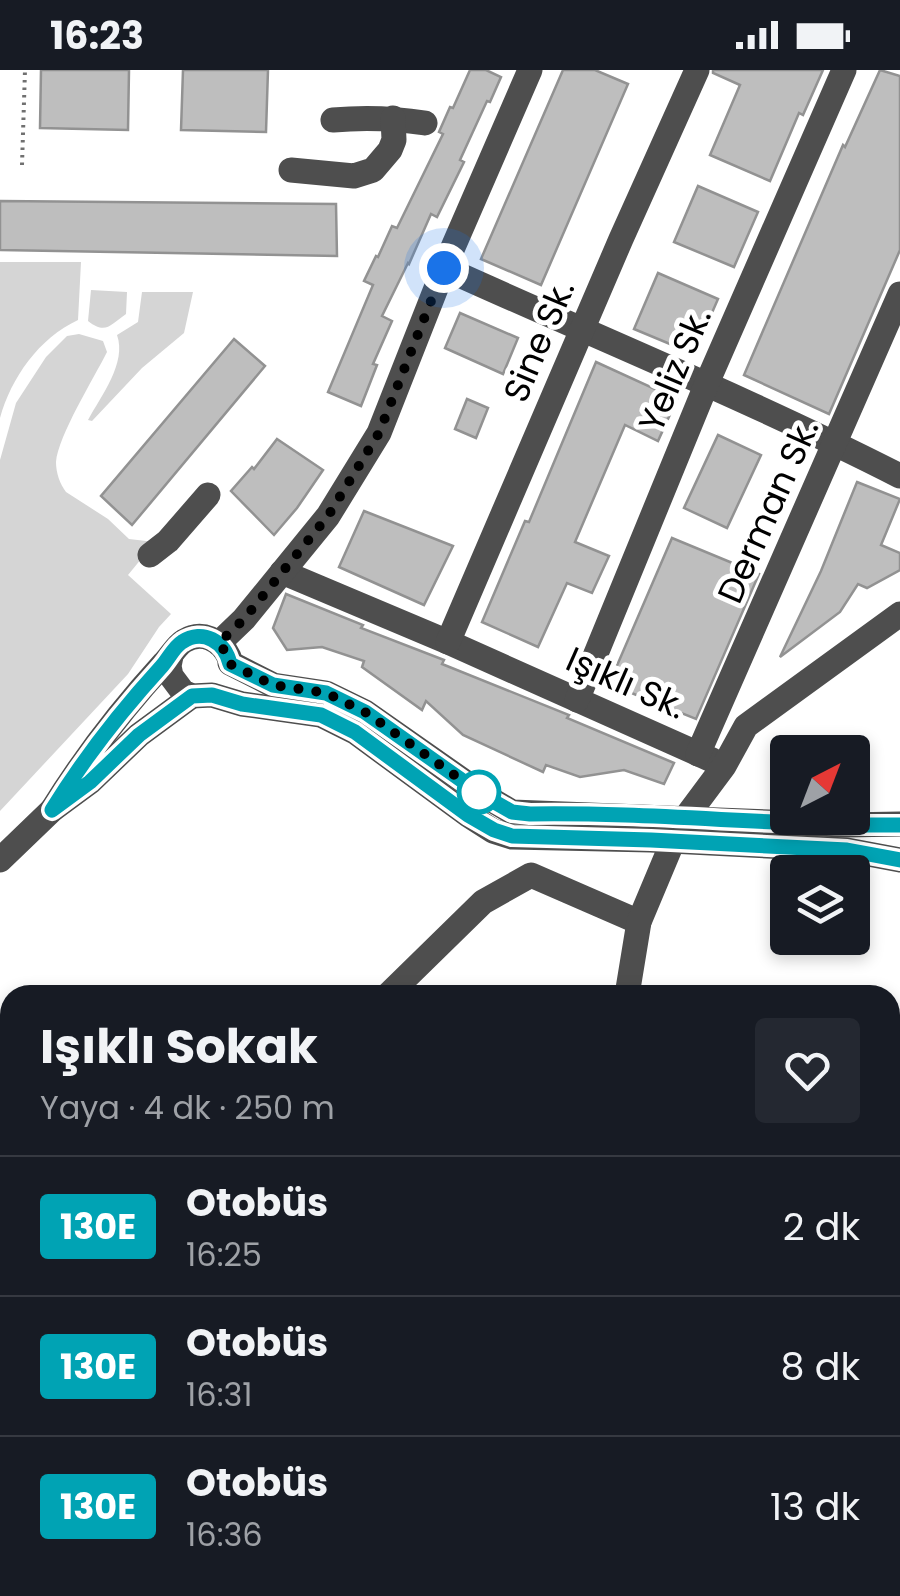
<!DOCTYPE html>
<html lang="tr">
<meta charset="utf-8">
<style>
:root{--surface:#171b24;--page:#242831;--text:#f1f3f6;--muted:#9ea1a6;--line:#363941}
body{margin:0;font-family:Poppins,sans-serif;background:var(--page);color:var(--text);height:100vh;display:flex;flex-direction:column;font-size:38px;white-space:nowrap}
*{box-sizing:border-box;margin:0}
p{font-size:32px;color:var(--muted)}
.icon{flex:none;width:55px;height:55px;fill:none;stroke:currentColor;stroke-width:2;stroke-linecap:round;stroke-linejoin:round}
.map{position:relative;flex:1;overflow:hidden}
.sheet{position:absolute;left:0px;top:915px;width:900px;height:612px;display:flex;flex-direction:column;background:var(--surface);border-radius:30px 30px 0 0;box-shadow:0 5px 15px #0003}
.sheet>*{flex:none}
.badge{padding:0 20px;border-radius:8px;font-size:35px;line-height:65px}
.needle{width:65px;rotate:42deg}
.controls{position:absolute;left:770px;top:665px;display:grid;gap:20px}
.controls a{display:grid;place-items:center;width:100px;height:100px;border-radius:10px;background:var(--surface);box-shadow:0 5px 15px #0003;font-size:50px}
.you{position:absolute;width:50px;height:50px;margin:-25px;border:8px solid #fff;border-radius:50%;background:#1a73e8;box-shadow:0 0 0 15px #1a73e833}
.map>.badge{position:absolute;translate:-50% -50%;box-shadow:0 0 0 5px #fff}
.round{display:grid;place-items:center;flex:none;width:105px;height:105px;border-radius:10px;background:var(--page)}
.headline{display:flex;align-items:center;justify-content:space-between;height:170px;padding:0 40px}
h1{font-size:48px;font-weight:700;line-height:75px}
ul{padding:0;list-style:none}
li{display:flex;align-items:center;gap:30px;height:140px;padding:0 40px;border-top:2px solid var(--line)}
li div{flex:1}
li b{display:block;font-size:38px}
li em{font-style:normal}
li .badge{min-width:110px;font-weight:700;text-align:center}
.status{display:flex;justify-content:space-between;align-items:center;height:70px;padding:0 50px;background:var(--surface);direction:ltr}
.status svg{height:28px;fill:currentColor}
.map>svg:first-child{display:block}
.green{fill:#d5d5d5}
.building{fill:#bebebe;stroke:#929292;stroke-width:2.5}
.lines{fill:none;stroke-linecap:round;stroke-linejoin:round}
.path{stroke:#707070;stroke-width:4;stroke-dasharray:2.5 5;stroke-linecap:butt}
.minor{stroke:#4e4e4e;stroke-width:25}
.line-casing{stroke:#fff;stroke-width:22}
.line{stroke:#00a3b4;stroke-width:15}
.walk{stroke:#000;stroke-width:10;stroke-dasharray:0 18}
.stop-dot{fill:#fff;stroke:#00a3b4;stroke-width:5}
.labels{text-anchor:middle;stroke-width:10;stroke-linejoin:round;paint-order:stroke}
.street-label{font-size:35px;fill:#000;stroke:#fff}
</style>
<div class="status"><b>16:23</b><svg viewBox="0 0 49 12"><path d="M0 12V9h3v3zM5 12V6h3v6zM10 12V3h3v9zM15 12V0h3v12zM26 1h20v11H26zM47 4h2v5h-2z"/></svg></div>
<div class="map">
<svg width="900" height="1526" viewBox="0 0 900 1526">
<rect width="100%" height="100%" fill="#fff"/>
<g class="green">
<path d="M0,192H81L78,250C39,268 11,308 0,348Z"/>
<path d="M91,220L127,222L126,244C110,255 106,265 88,251Z"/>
<path d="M142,222H193L184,263L142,298L92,351L88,350C101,326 127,293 117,265L138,252Z"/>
<path d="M79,264L103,271L107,282C94,308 58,366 56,392C56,403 60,414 66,422L108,449L129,469L155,472L128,505L171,544L159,557L128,604L0,741V390L16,333L46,287L67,266Z"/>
</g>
<g class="building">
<path d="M41,0H129L128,60L40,58Z"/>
<path d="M183,0H268L266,62L181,60Z"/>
<path d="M470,0H486L501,7L490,32L487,31L460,90L464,92L437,147L431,144L409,194L408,193L382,246L392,251L373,294L377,295L361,336L328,322L373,215L364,211L376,186L378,187L392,156L397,158L443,64L439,62L450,37L453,38Z"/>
<path d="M563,0H595L628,14L541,215L481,189Z"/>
<path d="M713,0H823L803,45L799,43L770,111L710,85L740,15L713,3Z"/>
<path d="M880,0L900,6V180L829,344L744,305L843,75L845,77Z"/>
<path d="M698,116L758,142L734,197L674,172Z"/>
<path d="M0,131L336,134L337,186L0,180Z"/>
<path d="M658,203L718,229L694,284L634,259Z"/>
<path d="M460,243L518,268L503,304L445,278Z"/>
<path d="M234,269L265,296L132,455L101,426Z"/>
<path d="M596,292L677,329L658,371L625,355L575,472L609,486L592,523L567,513L538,577L482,552L525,451L529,452Z"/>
<path d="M467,329L488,338L476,368L455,359Z"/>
<path d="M718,365L761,385L727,458L684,438Z"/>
<path d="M277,369L323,400L297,438L274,465L231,421L252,397L254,399Z"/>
<path d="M857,412L900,429L881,475L900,483V500L867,518L858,514L840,542L780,587L821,501Z"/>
<path d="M364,441L453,476L424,535L339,497Z"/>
<path d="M672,468L759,504L696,649L609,614Z"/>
<path d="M286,524L363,555L361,558L444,590L442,594L569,645L567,648L674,693L664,714L624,700L580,707L546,695L543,702L463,665L426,631L422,640L362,597L364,591L322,577L287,580L273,558Z"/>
</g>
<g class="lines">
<g class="path">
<path d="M22,95L25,0"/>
<path d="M890,1000L900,991"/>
</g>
<g class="minor">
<path d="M333,50C365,47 393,48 425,53"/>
<path d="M291,100L354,106L373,100L390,80L394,70L393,48"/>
<path d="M444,198C596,267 751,330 900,406"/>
<path d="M150,485L168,471L208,425"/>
<path d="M282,502L448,572L712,690"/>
<path d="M448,572L621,169L697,0"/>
<path d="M219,573L244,549L328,446L379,363L444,198L530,0"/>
<path d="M171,586L169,596L171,606L183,622L192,626L212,625L242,634L321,645L355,662L468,745L493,761L512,767L651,770L847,780L900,790"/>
<path d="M230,593L273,615L326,623L365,642L485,726L512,742L845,755L900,754"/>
<path d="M577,630L707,313L844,0"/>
<path d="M698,684L900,224"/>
<path d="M52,740C85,687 122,639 164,593C171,586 176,576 184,571C202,560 221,570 229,587"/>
<path d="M0,790L52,740L90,712L139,665L192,626"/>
<path d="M388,925L483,832L531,805L639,852"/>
<path d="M627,925L639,852L673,771L686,747L724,696L746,656L900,544"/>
<path d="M698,1518L704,1526"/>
<path d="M545,1526L546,1518"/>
</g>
</g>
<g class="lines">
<g class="line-casing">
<path id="line" d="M900,755C777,756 653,742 530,744L512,742L484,726L365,642L326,623L273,615L230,594C225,572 203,558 182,572C174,577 169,588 162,596C121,641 84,688 52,740L90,712L139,665L192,626L212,625L242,634L321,645L355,662L468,745L494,760L512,766L651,770L847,780L900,790"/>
</g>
<use href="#line" class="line"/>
<path class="walk" d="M444,198L379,363L328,446L244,549L219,573L228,586L230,594L273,615L326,623L365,642L484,726L479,722"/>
</g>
<circle class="stop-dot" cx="479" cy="722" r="20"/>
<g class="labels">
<g class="street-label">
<text transform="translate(539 271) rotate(-67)" y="12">Sine Sk.</text>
<text transform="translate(675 300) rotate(-67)" y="12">Yeliz Sk.</text>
<text transform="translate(768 441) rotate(-66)" y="12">Derman Sk.</text>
<text transform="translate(626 613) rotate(24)" y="12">Işıklı Sk.</text>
</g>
</g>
</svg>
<div class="controls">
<a><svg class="needle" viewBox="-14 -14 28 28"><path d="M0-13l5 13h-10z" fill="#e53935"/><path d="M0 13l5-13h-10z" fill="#9ea1a6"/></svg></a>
<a><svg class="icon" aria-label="layers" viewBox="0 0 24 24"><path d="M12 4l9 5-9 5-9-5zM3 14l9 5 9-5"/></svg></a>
</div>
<div class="you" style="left:444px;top:198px"></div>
<section class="sheet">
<div class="headline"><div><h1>Işıklı Sokak</h1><p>Yaya · 4 dk · 250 m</p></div><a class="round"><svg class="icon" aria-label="heart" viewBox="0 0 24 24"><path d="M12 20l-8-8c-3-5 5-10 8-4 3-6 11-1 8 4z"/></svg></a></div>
<ul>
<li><span class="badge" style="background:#00a3b4;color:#fff">130E</span><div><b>Otobüs</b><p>16:25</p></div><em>2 dk</em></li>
<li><span class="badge" style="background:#00a3b4;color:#fff">130E</span><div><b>Otobüs</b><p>16:31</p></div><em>8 dk</em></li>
<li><span class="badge" style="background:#00a3b4;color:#fff">130E</span><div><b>Otobüs</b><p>16:36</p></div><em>13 dk</em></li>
</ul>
</section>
</div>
